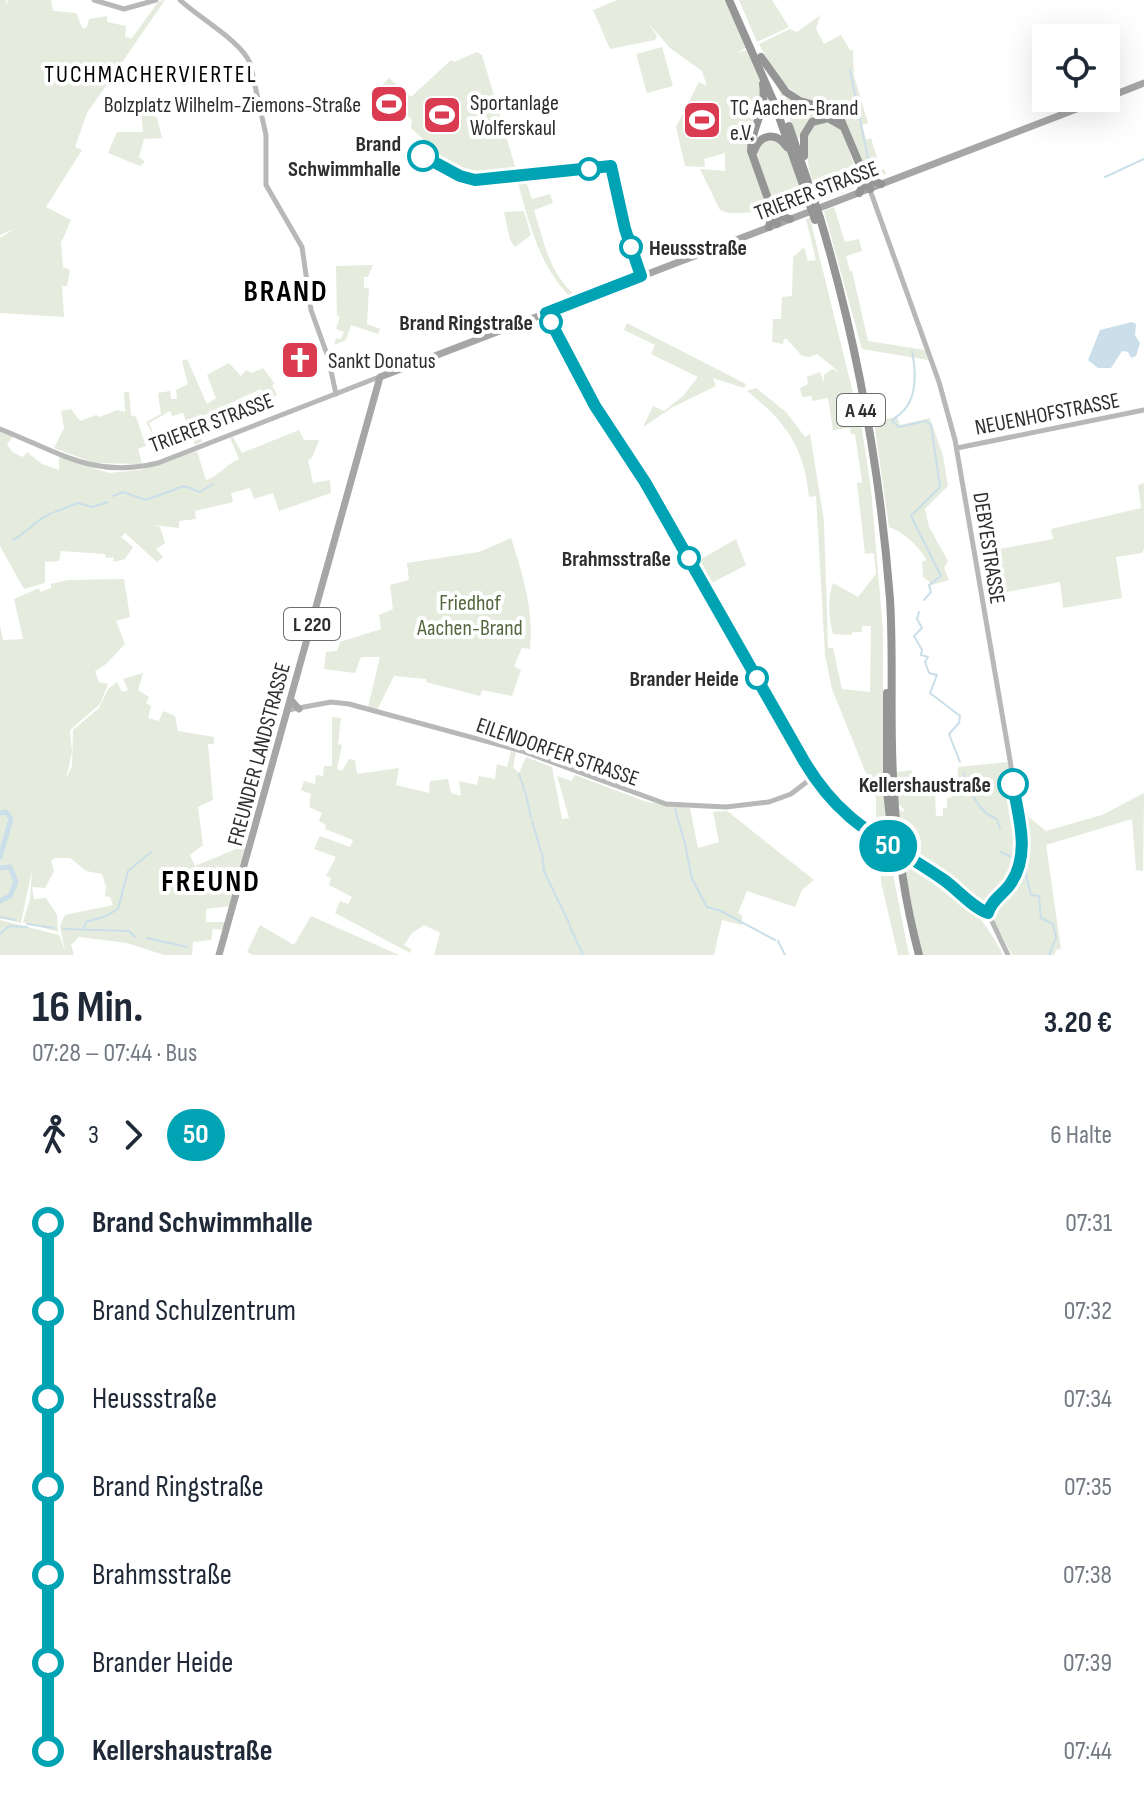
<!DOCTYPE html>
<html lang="de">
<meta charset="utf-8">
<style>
:root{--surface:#fff;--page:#f6f6f7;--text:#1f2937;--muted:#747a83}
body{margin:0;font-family:"Sofia Sans Condensed",sans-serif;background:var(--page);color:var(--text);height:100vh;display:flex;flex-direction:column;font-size:30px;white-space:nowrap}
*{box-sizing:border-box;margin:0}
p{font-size:26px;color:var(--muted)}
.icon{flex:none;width:44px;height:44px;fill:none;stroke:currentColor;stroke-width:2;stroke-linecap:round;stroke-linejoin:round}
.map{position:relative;height:955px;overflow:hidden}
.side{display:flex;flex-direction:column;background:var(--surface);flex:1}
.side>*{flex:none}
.badge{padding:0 16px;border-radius:26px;font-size:28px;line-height:52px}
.buttons{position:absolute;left:1032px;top:24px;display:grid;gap:16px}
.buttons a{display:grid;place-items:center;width:88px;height:88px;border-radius:0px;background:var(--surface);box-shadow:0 8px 32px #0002;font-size:40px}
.map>.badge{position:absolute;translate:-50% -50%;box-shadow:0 0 0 4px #fff}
.legs{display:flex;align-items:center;gap:12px;height:88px;padding:0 32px;font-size:26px}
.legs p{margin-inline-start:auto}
.overview{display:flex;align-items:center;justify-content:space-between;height:136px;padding:0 32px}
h1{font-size:44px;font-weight:700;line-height:60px}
ul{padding:0 32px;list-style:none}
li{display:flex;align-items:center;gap:28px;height:88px;font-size:30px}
li i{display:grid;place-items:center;width:12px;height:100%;margin:0 10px;background:currentColor}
li i::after{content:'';width:20px;height:20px;margin:-10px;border:6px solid;border-radius:50%;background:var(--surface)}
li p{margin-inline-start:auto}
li:first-child i{background:linear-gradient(#0000 50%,currentColor 0)}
li:last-child i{background:linear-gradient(currentColor 50%,#0000 0)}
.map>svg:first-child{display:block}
.green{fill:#e5ebdd}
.water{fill:#cadfe9}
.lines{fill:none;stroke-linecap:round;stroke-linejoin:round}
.stream{stroke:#cadfe9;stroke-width:2}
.river{stroke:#cadfe9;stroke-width:5}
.secondary{stroke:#b8b8b8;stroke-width:5}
.primary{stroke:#a6a6a6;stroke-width:7}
.highway{stroke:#959595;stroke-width:8}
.secondary-bridge{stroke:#b8b8b8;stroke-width:5}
.highway-bridge{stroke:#959595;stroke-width:8}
.line-1-casing{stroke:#fff;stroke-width:18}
.line-1{stroke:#00a3b4;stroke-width:12}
.stop-1-dot{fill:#fff;stroke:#00a3b4;stroke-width:4}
.labels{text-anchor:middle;stroke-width:8;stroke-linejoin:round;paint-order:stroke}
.shield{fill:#fff;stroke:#6d6d6d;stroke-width:2}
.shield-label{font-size:20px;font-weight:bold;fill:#2e2e2e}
.poi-label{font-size:22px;fill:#2e2e2e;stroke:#fff;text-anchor:start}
.stop-label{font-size:22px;font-weight:bold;fill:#2e2e2e;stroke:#fff;text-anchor:end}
.street-label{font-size:22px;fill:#2e2e2e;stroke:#fff}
.park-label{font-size:22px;fill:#54673e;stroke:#fff}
.neighbourhood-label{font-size:24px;letter-spacing:2px;fill:#000;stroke:#fff}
.district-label{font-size:30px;font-weight:bold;letter-spacing:2px;fill:#000;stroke:#fff}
</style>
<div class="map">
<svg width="1144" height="955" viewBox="0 0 1144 955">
<rect width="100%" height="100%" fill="#fff"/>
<g class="green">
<path d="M0,0H5L8,5L7,0H51L53,11L76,13L83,29L87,27L89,19L107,16V22L126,26L125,37L132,38L159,1L165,0L87,113L75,147L82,150L46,207L71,220L61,243L63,267L70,270L67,286H62L64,317L0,313V238L14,229L0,235Z"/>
<path d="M617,0H724L747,47L737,53L747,50L761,80L763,95L750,138L771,216L760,225L762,213C748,210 734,217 720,210L700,169L725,171V153L704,159L705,167L685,166L676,127L699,82L707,86L702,71L670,48L649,24L657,36L655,40L610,49L593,10Z"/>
<path d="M739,0H772L789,27L757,42Z"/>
<path d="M836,4L820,16L816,29L824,44L841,35L850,50H853L854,76L868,123L862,125L866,140L871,138L877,158L872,170L877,173L884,169L886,174L869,177L839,113C790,94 784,91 759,44L790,29L797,32Z"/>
<path d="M662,47L673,86L647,93L636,54Z"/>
<path d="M477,52L482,55L517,173C460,176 465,178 419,143L423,139L411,128L412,120L401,110L389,123L372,96L389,78L411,97L451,60L454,62Z"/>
<path d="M777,85L836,115C813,115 805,122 798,142Z"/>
<path d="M141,108L157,118L162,138L144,139L139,157L145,162L140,166L108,153L117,132H143Z"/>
<path d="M820,119L841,127L861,185L839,195L832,179L825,181L830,198L820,201L809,170L805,136Z"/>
<path d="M774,138L788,149L806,207L800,209L796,198L775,199L780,211L790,213L780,215L776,213L756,154L764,140Z"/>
<path d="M525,179L532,199L550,194L553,203L534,210C544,242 549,273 575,295L570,297C538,263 530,225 517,180Z"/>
<path d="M834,207L845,242L859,239L862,251L846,256L850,271H852L868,341L925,350L928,360L862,349L824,211Z"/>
<path d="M524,211L531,235L515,247L510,240L504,212Z"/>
<path d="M810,218L862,430L871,489L883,630V769L889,841L850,815L822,782V776L834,792L876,829V798L832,689L825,655L816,496L809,497C804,447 786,422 747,391L756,388L786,412L805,437L810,434L824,521L828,648H833L842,689L870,692L871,626H862V632H853L851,635L833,634C829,620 827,599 833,583L858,597L876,574L874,553L865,554L857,483L862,482L855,434H851L850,428L833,430L828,398L812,401V396L802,397L800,388L808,384L807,377L820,372L824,382V375L832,369L839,372L817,354L810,357L802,356L787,339H784L783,344L772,342L773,319H781L782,297L792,296L793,257L804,247L808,261L816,260L806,219Z"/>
<path d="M373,265L368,277H364V288H369L367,324L380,329L378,334L351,325L346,340L334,345L336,338L341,339L344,332L336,329L340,317L337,316L336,266Z"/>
<path d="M627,323L746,384L744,388L713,378L716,386L673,407L643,427L653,406L664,411L683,396L698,377L651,354L655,345L624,330Z"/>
<path d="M187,359L207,404L216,398L207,375L229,363L241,376L246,370L252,373L263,368L275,384L272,385L277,395L270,398L273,405L253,413L251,410L265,399L261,389L196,419L202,442L195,445L183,413L172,416L170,411L149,423L156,440L146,422L161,414L158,393L170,391L171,399H177L176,390L188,384L182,361Z"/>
<path d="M124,392H129L131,415L136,417L146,446L138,449L142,464L94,463L54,448L64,428L61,411L71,409L80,421L96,415L100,417L117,410L125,412Z"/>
<path d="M897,417L900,425L930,418L943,456L948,486L925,509L929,527L948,561L944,568L949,580L928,586L930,582L923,577L922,562L926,560C921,547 902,531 889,527L874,421Z"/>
<path d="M299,430L304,440H319L312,458L308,460L313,483L330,480L331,493L279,511L273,493L254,499L250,488L231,493L233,502L195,511L196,519L179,521V528L153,525L160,527L165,543L156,549L163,557L157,562L125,533L121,537L133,547L125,559L114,562L113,557L106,558L105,554L61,551L59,561L45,562V583L24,589L0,546V432L13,437L7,444L12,452L23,457L27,452L42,464L59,470V457L109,473L140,470L197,451L206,480C219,476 225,465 239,459L230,438L233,437L242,453Z"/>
<path d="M1144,483V549L1142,553L1116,557L1122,598L1063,608L1060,582L986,596L983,582L999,578L995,550L1053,539L1051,529L1141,508L1138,485Z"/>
<path d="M511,538C523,575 534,610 530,649L522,648L514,666L521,670L512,696L482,690L480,696L426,682V679L394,676L377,710L368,707L380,657H361L355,673L324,669L326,652L337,651L340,642L381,629L379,615L393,609L390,585L409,580L407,563L479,552Z"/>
<path d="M736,539L746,565L708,585L696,562Z"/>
<path d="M124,579L130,617L116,621L125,644L106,664L95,671L99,682L108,684L100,704L70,730L72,752L66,779L72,766L73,730L99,708L108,689L117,682L122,692L128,690L123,679L143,673L138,690L149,697L146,703L151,706L148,718L159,721L163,711L175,716L178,731L214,737V744H208L213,800L198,807L203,845L190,855L195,866L248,844L232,906L206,909V922H228L225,930L213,929L211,940L193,942L192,955H164L127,943L79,937L71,945L74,955H0V920L59,935L65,951L60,926L65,915L113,905L110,897L105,896L106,887L102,874L86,871L70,858H55L51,861L54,871L45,888L32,887L34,899L46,898L57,915L58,932L23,922L30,899L32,870L21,923L0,918V626L3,640L23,639L14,599L39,588L40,592L51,588V584L68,580Z"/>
<path d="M332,717L341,718L338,744L342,745L337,769L342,771L349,759L355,760L357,774L399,768L396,785L429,793L430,781L448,779L451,793L461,796L459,781L477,785L479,776L495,779L497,764L507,767L511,751L516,752L513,767L519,773L526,757L552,767L562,819L569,818L557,776L571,781L575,775L647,802L690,808L698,848L719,842L713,812L727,811L814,880L802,890L795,907L747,891L738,913L742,916V925L722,920L714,955H434L440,933L424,925L412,933L404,945L412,950L410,953L335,913L340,901L348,904L352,897L329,885L331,878L326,876L336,857L314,849L320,836L350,847L353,840L325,829L326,825L319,821L322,813L309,807L311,794L301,790L304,781L315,784L316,775L323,776L324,766H332Z"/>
<path d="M1008,762C1014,812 1037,867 987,902L975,899L940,871L902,849L897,808L903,812L904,809L898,804L896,772L912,770L915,796L935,794L936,816H943V808H947V798L951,797L957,789L958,767Z"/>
<path d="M1144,793L1143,871L1136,870L1132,819L1046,845L1061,949L1056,950L1054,955H1012L993,919V908C1027,863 1028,868 1020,810L1046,831L1102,815Z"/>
<path d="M880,843L888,849L909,955H898L881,882Z"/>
<path d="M902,857C949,888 977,903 1003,955H922Z"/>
<path d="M311,916L399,955H253L247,952L260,925L294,945Z"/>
</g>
<path class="water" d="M1132,322L1136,324L1135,335L1140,343L1136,356L1131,358L1128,352L1122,351L1111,368H1098L1088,360L1100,330Z"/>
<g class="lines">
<g class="stream">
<path d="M850,70L871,173"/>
<path d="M1105,177L1144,159"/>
<path d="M912,351C916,371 918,398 901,413C898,416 894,418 892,421L899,427L926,421L931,425L940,487L911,516L941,576L929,585L931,592L924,600"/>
<path d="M113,496L123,492L146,500L184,486L200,492L213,484"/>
<path d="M93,507L107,502"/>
<path d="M55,512L78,503L92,507"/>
<path d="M13,540C28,532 35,520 52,513"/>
<path d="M919,612L917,619L922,628L914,636L922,650L921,655L928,657L925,662L929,673L937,675L930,693L960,716L959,723L949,734L960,762"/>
<path d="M519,774L525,792"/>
<path d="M964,774C971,792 977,812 997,819L1000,829"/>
<path d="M526,794L531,818"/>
<path d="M675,809L686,847"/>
<path d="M532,821L541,851"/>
<path d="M686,849L692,879L707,907L718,910"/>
<path d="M1000,852L1010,856L1017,865"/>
<path d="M542,853L544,871L554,892"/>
<path d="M1025,871L1031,895L1039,896L1041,918L1053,924L1056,937L1049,955"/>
<path d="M555,894L570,925"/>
<path d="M719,910L775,940"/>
<path d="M0,917L15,920"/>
<path d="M27,924L54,928"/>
<path d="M570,927L583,955"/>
<path d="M84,928L86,922L106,916L118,909L128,871L151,852"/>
<path d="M64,929L129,931L135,937"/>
<path d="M0,934L9,926L27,927"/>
<path d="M147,938L187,947"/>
<path d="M778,941L785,955"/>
</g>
<g class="river">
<path d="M0,813L6,812L11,819L0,857"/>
<path d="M0,868L10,867L16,882L10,896L0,901"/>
</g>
<g class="secondary">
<path d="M94,0L124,9L156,0"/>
<path d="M180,0C199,18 241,41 250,63L266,135V185L302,247L311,310L328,357L336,394"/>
<path d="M870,190L939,382L955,440L1010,760L1021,835V860L1012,882L992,903L988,913"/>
<path d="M546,313L595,406L645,482L813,777L841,812L887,845"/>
<path d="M0,429C59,452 93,479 158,463L379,377"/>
<path d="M957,448L1144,410"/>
<path d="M288,710L331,702L349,704L522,751L666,804L726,807L769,802L791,794L813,777"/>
<path d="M904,855L988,913"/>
<path d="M988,913L1008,955"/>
</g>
<g class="primary">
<path d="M1106,98L1144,83"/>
<path d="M291,700L299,709"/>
<path d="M219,955L380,377L1105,98"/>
</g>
<g class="highway">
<path d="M729,0L773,100L808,199"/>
<path d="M761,57L786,92L800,101L829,109L840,118L870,189"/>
<path d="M763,84C767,113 751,126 751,151L777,224"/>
<path d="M789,126L813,197"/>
<path d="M754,151C760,133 777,132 787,147"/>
<path d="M804,156V135L812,122L828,118L842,126"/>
<path d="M866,177L881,184"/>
<path d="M859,193L863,186L861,177"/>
<path d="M776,215L790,219"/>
<path d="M820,218C857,342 880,470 890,599C894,664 889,729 894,793C897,848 905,902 919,955"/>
<path d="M769,227L772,214"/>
<path d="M887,693V791L894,855"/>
</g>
<path class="secondary-bridge" d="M887,845L904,855"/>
<g class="highway-bridge">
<path d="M813,197L820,218"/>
<path d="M808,199L815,220"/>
</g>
</g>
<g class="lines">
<g class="line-1-casing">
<path id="line-1" d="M423,156L460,176L475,180L611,166L625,229L641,276L546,313L595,406L645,482L804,761C843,827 885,839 944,880C958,890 972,907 988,913C991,900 1004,894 1011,883C1031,853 1018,817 1013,784"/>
</g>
<use href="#line-1" class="line-1"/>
</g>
<defs>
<g id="stadium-square" transform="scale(2)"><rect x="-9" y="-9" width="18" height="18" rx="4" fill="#da3b51" stroke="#fff"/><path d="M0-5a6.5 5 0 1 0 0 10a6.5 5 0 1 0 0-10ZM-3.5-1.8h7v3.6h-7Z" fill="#fff"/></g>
<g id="church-square" transform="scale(2)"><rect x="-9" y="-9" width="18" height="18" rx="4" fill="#da3b51" stroke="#fff"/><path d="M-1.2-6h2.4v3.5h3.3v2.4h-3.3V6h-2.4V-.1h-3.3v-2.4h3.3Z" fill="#fff"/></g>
</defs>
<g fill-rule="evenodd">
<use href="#stadium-square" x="389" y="104"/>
<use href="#stadium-square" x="442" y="115"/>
<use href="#stadium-square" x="702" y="120"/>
<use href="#church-square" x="300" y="360"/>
</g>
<g class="stop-1-dot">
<circle cx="423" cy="156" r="14"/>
<circle cx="589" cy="169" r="10"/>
<circle cx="631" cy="247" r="10"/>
<circle cx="551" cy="322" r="10"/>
<circle cx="689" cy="558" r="10"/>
<circle cx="757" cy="678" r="10"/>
<circle cx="1013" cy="784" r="14"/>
</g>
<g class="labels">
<g class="shield">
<rect x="837" y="394" width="48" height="32" rx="6"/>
<rect x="284" y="608" width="56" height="32" rx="6"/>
</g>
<g class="shield-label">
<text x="861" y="417">A 44</text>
<text x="312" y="631">L 220</text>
</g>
<g class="poi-label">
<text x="470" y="110">Sportanlage<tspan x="470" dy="25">Wolferskaul</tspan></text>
<text x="361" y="112" text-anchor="end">Bolzplatz Wilhelm-Ziemons-Straße</text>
<text x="730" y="115">TC Aachen-Brand<tspan x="730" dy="25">e.V.</tspan></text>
<text x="328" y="368">Sankt Donatus</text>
</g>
<g class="stop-label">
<text x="401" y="151">Brand<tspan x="401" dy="25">Schwimmhalle</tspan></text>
<text x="649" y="255" text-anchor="start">Heussstraße</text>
<text x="533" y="330">Brand Ringstraße</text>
<text x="671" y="566">Brahmsstraße</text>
<text x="739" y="686">Brander Heide</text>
<text x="991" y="792">Kellershaustraße</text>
</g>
<g class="street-label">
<text transform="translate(816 190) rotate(-21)" y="8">TRIERER STRASSE</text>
<text transform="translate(1047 413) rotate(-11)" y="8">NEUENHOFSTRASSE</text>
<text transform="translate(211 422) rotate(-21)" y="8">TRIERER STRASSE</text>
<text transform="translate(990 548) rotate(81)" y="8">DEBYESTRASSE</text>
<text transform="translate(558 751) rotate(19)" y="8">EILENDORFER STRASSE</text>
<text transform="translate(258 754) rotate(-75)" y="8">FREUNDER LANDSTRASSE</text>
</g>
<g class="park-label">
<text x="470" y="610">Friedhof<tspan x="470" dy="25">Aachen-Brand</tspan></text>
</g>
<g class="neighbourhood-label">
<text x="151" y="82">TUCHMACHERVIERTEL</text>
</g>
<g class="district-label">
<text x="286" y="301">BRAND</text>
<text x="211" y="891">FREUND</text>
</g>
</g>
</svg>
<div class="buttons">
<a><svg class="icon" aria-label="locate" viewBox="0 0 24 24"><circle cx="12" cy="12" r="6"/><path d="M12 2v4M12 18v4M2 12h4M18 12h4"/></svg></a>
</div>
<b class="badge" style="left:888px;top:846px;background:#00a3b4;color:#fff">50</b>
</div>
<section class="side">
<div class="overview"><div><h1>16 Min.</h1><p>07:28 – 07:44 · Bus</p></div><b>3.20 €</b></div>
<div class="legs"><svg class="icon" aria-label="walk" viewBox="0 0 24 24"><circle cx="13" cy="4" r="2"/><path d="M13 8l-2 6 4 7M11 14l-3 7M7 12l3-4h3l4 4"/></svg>3<svg class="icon" aria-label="forward" viewBox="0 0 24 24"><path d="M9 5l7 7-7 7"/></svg><b class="badge" style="background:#00a3b4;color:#fff">50</b><p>6 Halte</p></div>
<ul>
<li><i style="color:#00a3b4"></i><b>Brand Schwimmhalle</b><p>07:31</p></li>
<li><i style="color:#00a3b4"></i><span>Brand Schulzentrum</span><p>07:32</p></li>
<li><i style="color:#00a3b4"></i><span>Heussstraße</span><p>07:34</p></li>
<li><i style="color:#00a3b4"></i><span>Brand Ringstraße</span><p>07:35</p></li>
<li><i style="color:#00a3b4"></i><span>Brahmsstraße</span><p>07:38</p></li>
<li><i style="color:#00a3b4"></i><span>Brander Heide</span><p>07:39</p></li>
<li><i style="color:#00a3b4"></i><b>Kellershaustraße</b><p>07:44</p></li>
</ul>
</section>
